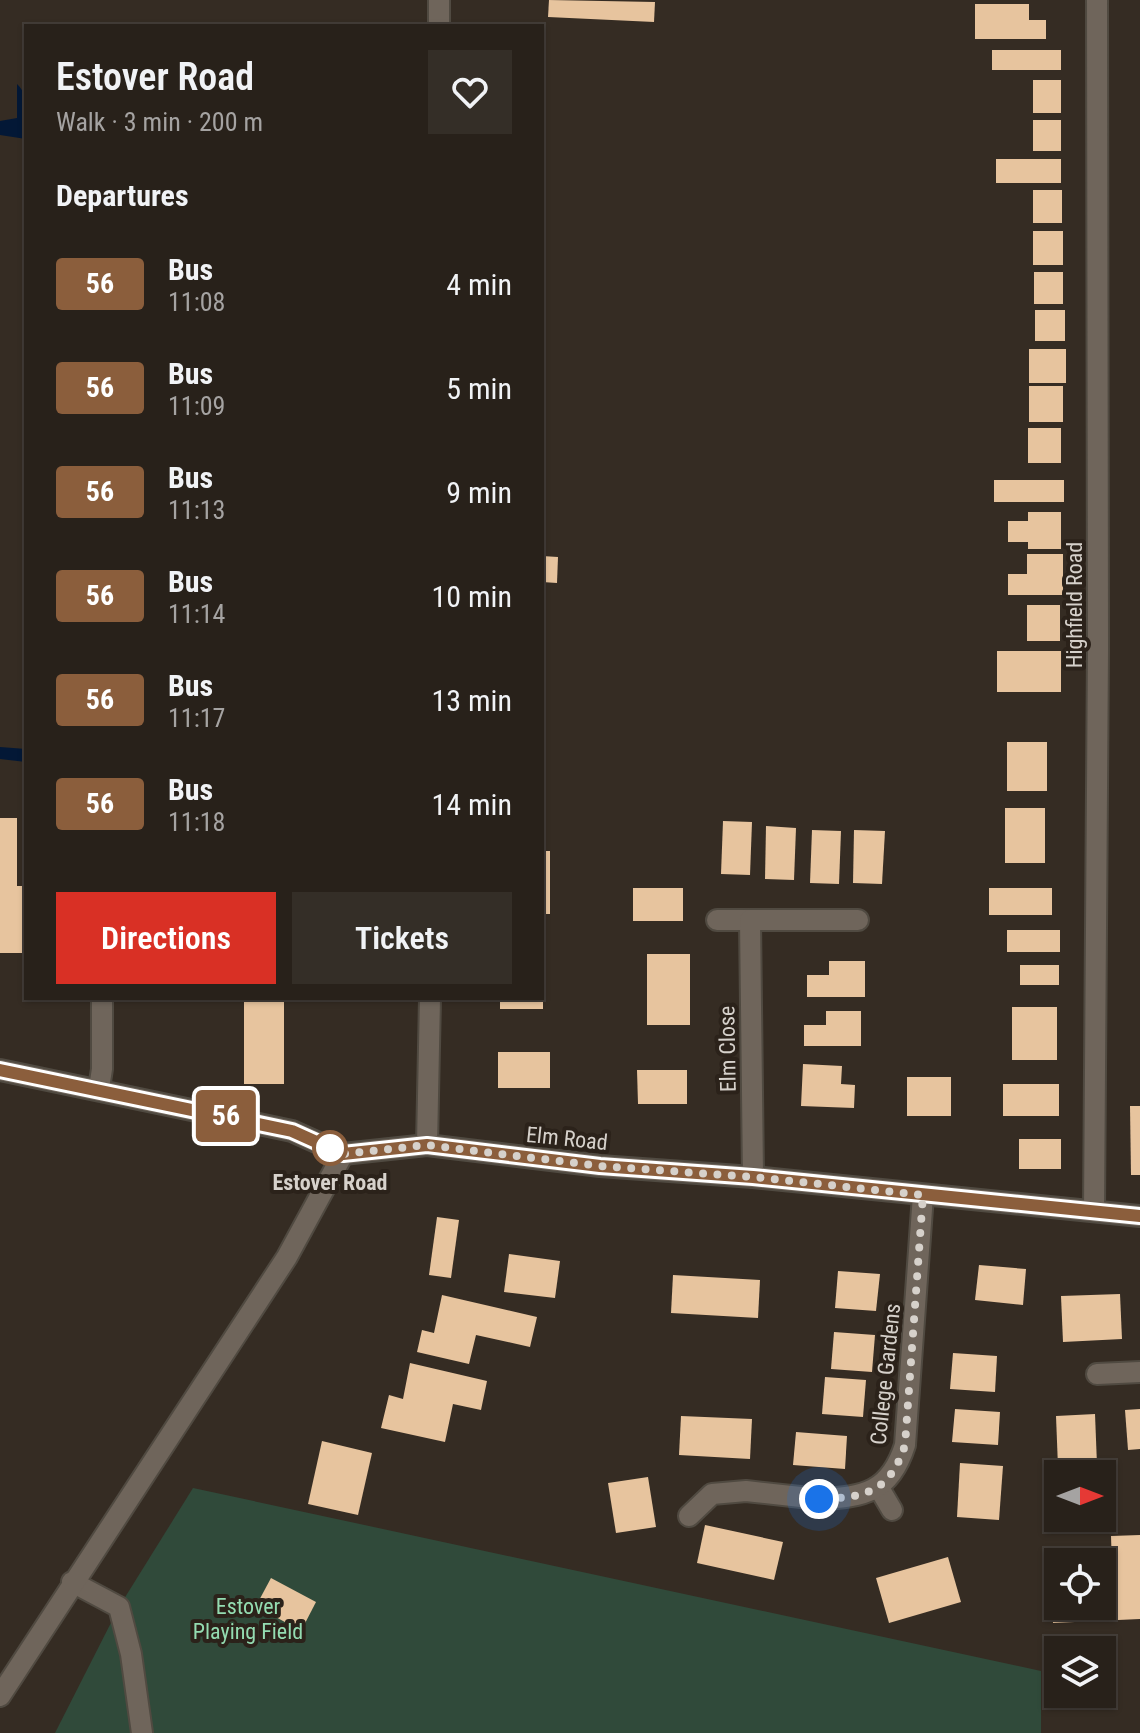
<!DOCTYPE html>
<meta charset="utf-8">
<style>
:root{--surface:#28211a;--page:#342e27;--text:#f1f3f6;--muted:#a5a3a2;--line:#443e39;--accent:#d93025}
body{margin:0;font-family:"Roboto Condensed",sans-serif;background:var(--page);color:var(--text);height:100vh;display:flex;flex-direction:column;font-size:30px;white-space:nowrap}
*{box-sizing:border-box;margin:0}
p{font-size:26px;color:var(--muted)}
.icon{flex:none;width:44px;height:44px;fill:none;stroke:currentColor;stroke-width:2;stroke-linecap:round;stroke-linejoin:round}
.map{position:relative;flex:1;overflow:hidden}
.drawer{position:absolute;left:24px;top:24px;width:520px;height:976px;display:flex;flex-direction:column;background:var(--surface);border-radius:0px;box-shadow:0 2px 6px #0004,0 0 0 2px var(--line)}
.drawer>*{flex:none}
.badge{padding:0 16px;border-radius:6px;font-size:28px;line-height:52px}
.needle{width:52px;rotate:90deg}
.buttons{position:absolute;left:1044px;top:1460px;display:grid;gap:16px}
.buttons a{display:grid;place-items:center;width:72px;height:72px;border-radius:0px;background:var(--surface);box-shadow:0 2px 6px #0004,0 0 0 2px var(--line);font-size:40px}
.you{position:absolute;width:40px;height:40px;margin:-20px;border:6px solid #fff;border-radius:50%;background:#1a73e8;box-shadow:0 0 0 12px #1a73e833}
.map>.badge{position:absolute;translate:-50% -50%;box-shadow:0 0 0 4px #fff}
h2{padding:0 32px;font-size:30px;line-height:72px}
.round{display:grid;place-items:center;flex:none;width:84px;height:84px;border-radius:0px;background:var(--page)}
.overview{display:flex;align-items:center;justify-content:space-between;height:136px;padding:0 32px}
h1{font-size:38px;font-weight:600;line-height:60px}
.primary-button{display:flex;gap:16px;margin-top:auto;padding:16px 32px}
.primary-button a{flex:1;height:92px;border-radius:0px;background:var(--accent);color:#fff;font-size:32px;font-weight:600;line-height:92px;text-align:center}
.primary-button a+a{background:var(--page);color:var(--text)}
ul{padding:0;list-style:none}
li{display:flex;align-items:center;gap:24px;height:104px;padding:0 32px}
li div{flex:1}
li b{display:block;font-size:30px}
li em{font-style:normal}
li .badge{min-width:88px;font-weight:700;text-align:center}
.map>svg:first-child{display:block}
.green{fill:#304a3a}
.water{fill:#031836}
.building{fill:#e7c49e}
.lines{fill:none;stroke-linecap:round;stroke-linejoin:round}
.lane-casing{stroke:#504a41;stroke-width:24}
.street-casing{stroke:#504a41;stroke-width:24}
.secondary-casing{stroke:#504a41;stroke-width:24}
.lane{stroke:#6f655b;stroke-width:20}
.street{stroke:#6f655b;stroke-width:20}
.secondary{stroke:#6f655b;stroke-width:20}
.line-casing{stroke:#fff;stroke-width:18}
.line{stroke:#8b5e3c;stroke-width:12}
.walk{stroke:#d6d1cb;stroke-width:8;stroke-dasharray:0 14.4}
.stop-dot{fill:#fff;stroke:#8b5e3c;stroke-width:4}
.labels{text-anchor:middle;stroke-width:8;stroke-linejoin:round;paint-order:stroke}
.street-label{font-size:22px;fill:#d6d1cb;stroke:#2b221a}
.stop-label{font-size:22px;font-weight:bold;fill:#d6d1cb;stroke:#2b221a}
.park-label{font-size:22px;fill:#94dcb1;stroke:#2b221a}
</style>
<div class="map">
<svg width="1140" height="1733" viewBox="0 0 1140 1733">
<rect width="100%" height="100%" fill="#352c23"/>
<path class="green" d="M193,1488L1041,1671V1733H55L119,1607Z"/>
<g class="water">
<path d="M17,84C31,97 26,121 26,139L0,135V121L17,118Z"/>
<path d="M0,747L26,749V762L0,759Z"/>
</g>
<g class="building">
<path d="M549,0L655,2L654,22L548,17Z"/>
<path d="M975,4H1029V20H1046V39H975Z"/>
<rect x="992" y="50" width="69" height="20"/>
<rect x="1033" y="80" width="28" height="33"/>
<rect x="1033" y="120" width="28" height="31"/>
<rect x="996" y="159" width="65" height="24"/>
<rect x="1033" y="190" width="29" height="33"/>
<rect x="1033" y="231" width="30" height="34"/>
<rect x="1034" y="272" width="29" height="32"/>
<rect x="1035" y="310" width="30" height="31"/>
<rect x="1029" y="349" width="37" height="34"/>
<rect x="1029" y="386" width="34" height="36"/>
<rect x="1028" y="428" width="33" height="35"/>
<rect x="994" y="480" width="70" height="22"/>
<path d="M1028,512H1061V549H1028V542H1008V521H1028Z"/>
<path d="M1027,554H1063V595H1008V574H1027Z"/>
<path d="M542,556L558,557L557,583L542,582Z"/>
<rect x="1027" y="605" width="33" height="36"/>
<rect x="997" y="651" width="64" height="41"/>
<rect x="1007" y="742" width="40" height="49"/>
<rect x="1005" y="808" width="40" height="55"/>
<path d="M0,818H17V886H26V953H0Z"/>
<path d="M723,821L752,822L750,875L721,874Z"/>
<path d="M766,826L796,828L794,880L765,879Z"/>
<path d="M812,830L841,831L839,884L810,883Z"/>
<path d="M854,830L885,831L882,884L853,883Z"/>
<rect x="542" y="851" width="8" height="63"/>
<rect x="633" y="888" width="50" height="33"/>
<rect x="989" y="888" width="63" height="27"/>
<rect x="1007" y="930" width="53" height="22"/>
<rect x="647" y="954" width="43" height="71"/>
<path d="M829,961H865V997H807V975H829Z"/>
<rect x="1020" y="965" width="39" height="20"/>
<rect x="244" y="998" width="40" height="86"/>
<rect x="500" y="998" width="43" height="11"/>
<rect x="1012" y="1007" width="45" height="53"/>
<path d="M826,1011H861V1046H804V1025H826Z"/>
<rect x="498" y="1052" width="52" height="36"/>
<path d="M803,1064L842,1066L841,1084L855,1085L854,1108L801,1106Z"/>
<path d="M637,1070H687V1104H638Z"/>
<rect x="907" y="1077" width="44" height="39"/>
<rect x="1003" y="1084" width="56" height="32"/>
<path d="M1130,1106H1140V1175H1131Z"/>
<rect x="1019" y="1139" width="42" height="30"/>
<path d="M437,1217L459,1220L451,1278L429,1275Z"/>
<path d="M509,1254L560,1261L555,1298L504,1292Z"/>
<path d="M979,1265L1026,1269L1023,1305L975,1300Z"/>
<path d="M838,1271L880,1274L876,1311L835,1308Z"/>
<path d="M673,1275L760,1280L758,1318L671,1313Z"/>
<path d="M1120,1294L1122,1339L1063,1342L1061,1296Z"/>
<path d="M442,1295L537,1317L530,1347L476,1335L469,1364L417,1352L422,1330L434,1333Z"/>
<path d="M834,1332L875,1335L872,1372L831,1369Z"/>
<path d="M953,1353L997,1356L995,1392L950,1389Z"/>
<path d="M410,1363L487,1381L481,1410L453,1404L445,1442L381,1428L389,1395L403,1399Z"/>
<path d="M825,1377L866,1380L863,1417L822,1414Z"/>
<path d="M955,1409L1000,1412L998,1445L952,1442Z"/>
<path d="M1140,1409V1449L1128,1450L1125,1410Z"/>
<path d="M1095,1414L1097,1465L1058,1467L1056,1416Z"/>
<path d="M681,1416L752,1419L750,1459L679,1455Z"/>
<path d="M796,1432L847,1436L845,1469L793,1465Z"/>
<path d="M322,1441L372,1453L358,1515L308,1504Z"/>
<path d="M960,1463L1003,1466L999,1520L957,1517Z"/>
<path d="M648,1477L656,1527L616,1533L608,1483Z"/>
<path d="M705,1525L783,1542L774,1580L697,1563Z"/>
<path d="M1140,1535V1619L1053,1623L1051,1569H1058V1606H1102V1567H1112L1111,1536Z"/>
<path d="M948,1557L961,1602L889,1623L876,1578Z"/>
<path d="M271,1578L316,1602L301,1631L256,1606Z"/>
</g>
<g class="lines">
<g class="lane-casing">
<g id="lane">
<path d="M1097,1374L1140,1372"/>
<path d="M879,1488L892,1510"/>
<path d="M689,1516L712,1494L746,1491L819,1499"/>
<path d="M72,1582L119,1607L131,1654L142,1733"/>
</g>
</g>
<g class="street-casing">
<g id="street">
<path d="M717,920H750"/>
<path d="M99,1088L102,1069V998"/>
<path d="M753,1177L750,920H858"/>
<path d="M1094,1211L1098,648L1097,0"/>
<path d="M819,1499C865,1497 890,1492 905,1445L923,1195"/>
</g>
</g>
<g class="secondary-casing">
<g id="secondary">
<path d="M439,26V0"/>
<path d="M0,1070L292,1131L343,1154L427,1145L600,1166L753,1177L1140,1216"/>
<path d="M427,1145L430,998"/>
<path d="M0,1696L287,1257L343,1154"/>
</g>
</g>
<use href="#lane" class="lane"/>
<use href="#street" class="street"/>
<use href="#secondary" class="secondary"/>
</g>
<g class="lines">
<g class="line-casing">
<path id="line" d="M0,1070L292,1131L343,1154L427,1145L600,1166L753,1177L1140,1216"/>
</g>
<use href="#line" class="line"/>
<path class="walk" d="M330,1148L318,1142L343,1154L427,1145L600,1166L753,1177L923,1195L905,1445C890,1492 865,1498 819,1499"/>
</g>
<circle class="stop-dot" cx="330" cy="1148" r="16"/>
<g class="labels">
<g class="street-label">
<text transform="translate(1074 605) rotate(-90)" y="8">Highfield Road</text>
<text transform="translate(727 1049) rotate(-91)" y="8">Elm Close</text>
<text transform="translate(567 1138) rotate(6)" y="8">Elm Road</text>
<text transform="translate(885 1374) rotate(-84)" y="8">College Gardens</text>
</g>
<g class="stop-label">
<text x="330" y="1190">Estover Road</text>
</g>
<g class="park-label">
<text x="248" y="1614">Estover<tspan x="248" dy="25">Playing Field</tspan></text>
</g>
</g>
</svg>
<div class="buttons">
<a><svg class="needle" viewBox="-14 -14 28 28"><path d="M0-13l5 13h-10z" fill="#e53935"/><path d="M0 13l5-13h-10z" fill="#a5a3a2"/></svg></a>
<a><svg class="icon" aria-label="locate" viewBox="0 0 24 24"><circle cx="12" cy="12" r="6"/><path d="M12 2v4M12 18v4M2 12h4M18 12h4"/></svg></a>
<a><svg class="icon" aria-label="layers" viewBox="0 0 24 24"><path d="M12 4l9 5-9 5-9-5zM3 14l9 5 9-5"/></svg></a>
</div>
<div class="you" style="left:819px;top:1499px"></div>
<b class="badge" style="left:226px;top:1116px;background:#8b5e3c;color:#fff">56</b>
<section class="drawer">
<div class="overview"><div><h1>Estover Road</h1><p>Walk · 3 min · 200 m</p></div><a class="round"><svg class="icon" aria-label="heart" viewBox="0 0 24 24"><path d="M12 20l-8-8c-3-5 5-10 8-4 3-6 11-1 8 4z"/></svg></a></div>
<h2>Departures</h2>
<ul>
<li><span class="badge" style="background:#8b5e3c;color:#fff">56</span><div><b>Bus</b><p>11:08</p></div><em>4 min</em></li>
<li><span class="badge" style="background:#8b5e3c;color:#fff">56</span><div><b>Bus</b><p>11:09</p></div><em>5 min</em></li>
<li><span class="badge" style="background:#8b5e3c;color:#fff">56</span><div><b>Bus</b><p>11:13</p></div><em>9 min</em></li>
<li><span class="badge" style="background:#8b5e3c;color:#fff">56</span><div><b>Bus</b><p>11:14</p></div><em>10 min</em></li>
<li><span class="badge" style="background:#8b5e3c;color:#fff">56</span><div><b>Bus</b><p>11:17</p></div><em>13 min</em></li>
<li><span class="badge" style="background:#8b5e3c;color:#fff">56</span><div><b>Bus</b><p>11:18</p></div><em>14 min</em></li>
</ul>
<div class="primary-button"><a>Directions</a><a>Tickets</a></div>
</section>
</div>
